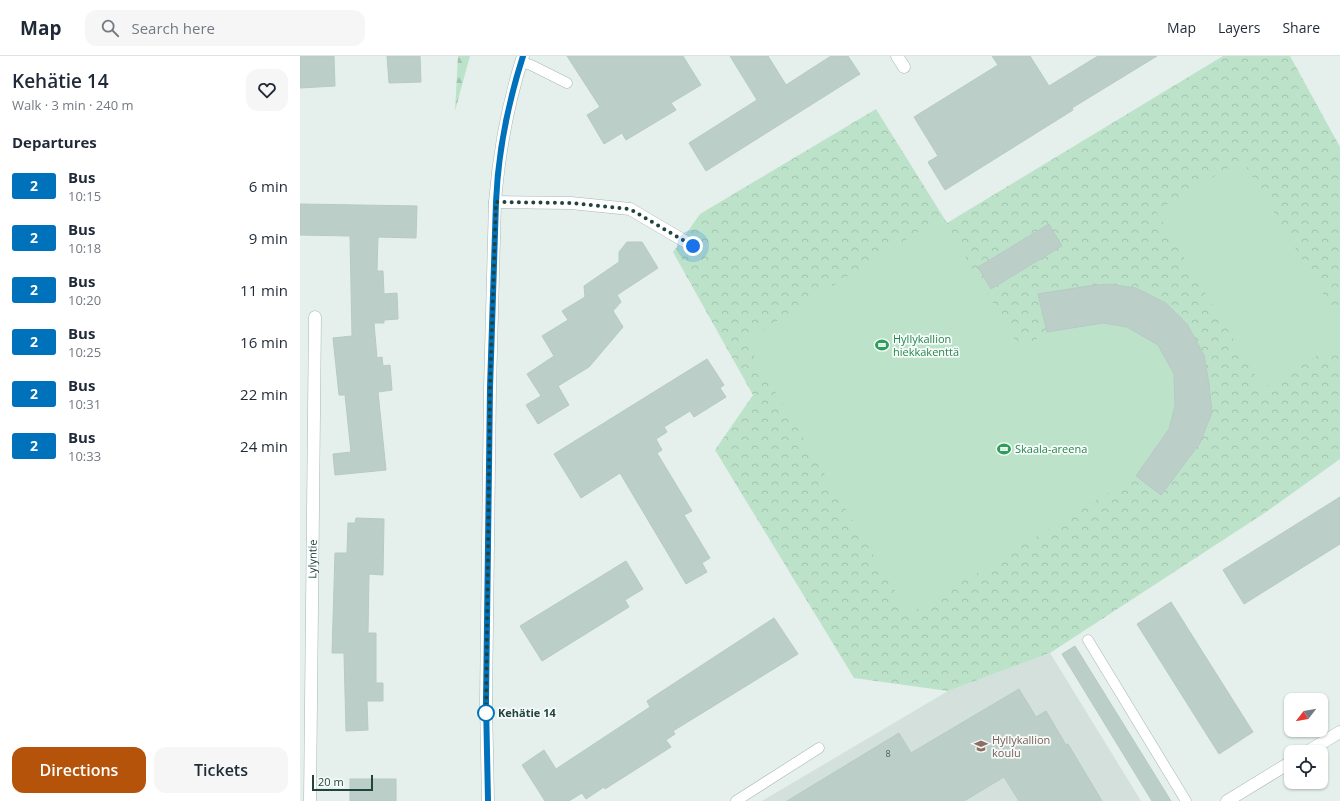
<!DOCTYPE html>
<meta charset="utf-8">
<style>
:root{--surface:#fff;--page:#f6f6f7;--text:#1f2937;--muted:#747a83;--line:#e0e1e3;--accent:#b45309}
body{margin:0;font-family:"Open Sans",sans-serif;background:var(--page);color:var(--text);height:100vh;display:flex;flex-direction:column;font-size:15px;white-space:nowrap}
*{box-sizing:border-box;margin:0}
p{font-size:13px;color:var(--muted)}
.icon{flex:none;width:22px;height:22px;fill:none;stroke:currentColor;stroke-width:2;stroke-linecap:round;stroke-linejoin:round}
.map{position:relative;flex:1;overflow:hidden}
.sheet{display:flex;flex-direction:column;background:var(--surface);width:300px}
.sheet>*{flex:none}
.badge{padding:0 8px;border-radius:3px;font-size:14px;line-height:26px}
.needle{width:26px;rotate:239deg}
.fabs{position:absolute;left:984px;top:637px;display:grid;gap:8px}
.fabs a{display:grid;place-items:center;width:44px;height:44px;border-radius:8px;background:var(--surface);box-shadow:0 1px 3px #0004;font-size:20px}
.scale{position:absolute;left:12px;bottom:10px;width:61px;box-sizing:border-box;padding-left:4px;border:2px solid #21443e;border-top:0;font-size:11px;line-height:14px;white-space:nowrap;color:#21443e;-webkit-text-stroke:3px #f6fbf9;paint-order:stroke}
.you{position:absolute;width:20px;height:20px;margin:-10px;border:3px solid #fff;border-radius:50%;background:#1a73e8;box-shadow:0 0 0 6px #1a73e833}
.map>.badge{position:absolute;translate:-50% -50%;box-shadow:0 0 0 2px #fff}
h2{padding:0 12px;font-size:15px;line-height:36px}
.round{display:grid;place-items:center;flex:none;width:42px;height:42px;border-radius:12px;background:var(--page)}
.headline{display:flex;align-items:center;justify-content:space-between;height:68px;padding:0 12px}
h1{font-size:19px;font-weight:600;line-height:30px}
.button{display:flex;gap:8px;margin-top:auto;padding:8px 12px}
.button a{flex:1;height:46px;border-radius:12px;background:var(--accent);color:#fff;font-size:16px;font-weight:600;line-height:46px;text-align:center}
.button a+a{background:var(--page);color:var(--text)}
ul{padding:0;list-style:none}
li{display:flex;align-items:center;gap:12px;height:52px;padding:0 12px}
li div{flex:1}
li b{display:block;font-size:15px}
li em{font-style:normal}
li .badge{min-width:44px;font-weight:700;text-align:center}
header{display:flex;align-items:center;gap:24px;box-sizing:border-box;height:56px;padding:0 20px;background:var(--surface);border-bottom:1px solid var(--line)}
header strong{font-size:19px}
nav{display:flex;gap:22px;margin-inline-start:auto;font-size:14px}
.search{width:280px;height:36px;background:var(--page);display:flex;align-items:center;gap:10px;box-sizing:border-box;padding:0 14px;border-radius:12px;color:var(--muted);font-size:15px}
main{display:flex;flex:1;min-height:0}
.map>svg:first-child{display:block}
.built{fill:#d3e0db}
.forest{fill:url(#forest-firs)}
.park{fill:url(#park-crowns)}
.pitch{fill:#bce3ca}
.building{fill:#bccec8;stroke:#b6cac4}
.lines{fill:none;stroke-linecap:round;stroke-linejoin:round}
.lane-casing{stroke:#a6b8b4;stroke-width:11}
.street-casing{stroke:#a6b8b4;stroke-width:13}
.lane{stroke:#fff;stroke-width:10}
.street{stroke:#fff;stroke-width:12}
.line-casing{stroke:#fff;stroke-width:9}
.line{stroke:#0072bc;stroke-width:6}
.walk{stroke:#21443e;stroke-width:4;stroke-dasharray:0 7.2}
.stop-dot{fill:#fff;stroke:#0072bc;stroke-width:2}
.labels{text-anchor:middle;stroke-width:3.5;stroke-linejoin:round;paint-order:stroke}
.number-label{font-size:9px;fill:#486660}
.leisure-label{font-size:11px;fill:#27864d;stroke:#f6fbf9;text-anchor:start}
.street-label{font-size:11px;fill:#21443e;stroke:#f6fbf9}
.stop-label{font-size:11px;font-weight:bold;fill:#21443e;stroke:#f6fbf9;text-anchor:start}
.education-label{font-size:11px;fill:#785e54;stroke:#f6fbf9;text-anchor:start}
</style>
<header>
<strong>Map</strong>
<div class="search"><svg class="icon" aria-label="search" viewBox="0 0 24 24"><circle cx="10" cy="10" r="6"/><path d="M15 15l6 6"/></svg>Search here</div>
<nav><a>Map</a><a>Layers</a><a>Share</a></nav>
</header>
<main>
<section class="sheet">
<div class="headline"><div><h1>Kehätie 14</h1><p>Walk · 3 min · 240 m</p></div><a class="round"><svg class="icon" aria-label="heart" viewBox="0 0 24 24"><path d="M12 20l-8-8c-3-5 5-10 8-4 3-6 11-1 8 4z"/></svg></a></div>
<h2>Departures</h2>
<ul>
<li><span class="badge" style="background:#0072bc;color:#fff">2</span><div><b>Bus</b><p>10:15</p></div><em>6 min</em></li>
<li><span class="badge" style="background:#0072bc;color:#fff">2</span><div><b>Bus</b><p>10:18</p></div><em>9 min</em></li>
<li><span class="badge" style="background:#0072bc;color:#fff">2</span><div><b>Bus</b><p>10:20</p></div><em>11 min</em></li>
<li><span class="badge" style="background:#0072bc;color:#fff">2</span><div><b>Bus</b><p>10:25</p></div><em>16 min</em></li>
<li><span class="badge" style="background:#0072bc;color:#fff">2</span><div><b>Bus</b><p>10:31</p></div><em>22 min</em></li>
<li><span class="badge" style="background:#0072bc;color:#fff">2</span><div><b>Bus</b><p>10:33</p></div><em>24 min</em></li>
</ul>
<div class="button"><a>Directions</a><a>Tickets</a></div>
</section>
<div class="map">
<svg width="1040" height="745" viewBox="0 0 1040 745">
<defs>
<pattern id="forest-firs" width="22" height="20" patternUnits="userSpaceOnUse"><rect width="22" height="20" fill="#bce3ca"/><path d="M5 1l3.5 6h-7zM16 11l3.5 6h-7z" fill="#a1c4af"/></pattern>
<pattern id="park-crowns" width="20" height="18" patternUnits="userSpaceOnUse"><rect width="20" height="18" fill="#bce3ca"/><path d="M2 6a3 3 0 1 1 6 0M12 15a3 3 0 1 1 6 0" fill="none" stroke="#a1c4af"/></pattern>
</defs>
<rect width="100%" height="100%" fill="#e5efec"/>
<path class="built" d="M750,597L841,745H462L648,635Z"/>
<path class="forest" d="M158,0H170L155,55Z"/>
<path class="park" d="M923,0H990L1040,91V403L966,456L750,597L648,635L554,622L415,394L453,339L373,196L400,158L576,53L647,167Z"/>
<g class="pitch">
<path d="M942,104L1040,266V286L963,332L856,155Z"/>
<path d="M642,161L720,293L747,276L803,267L827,271L858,289L874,318L875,350L869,373L836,420L609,558L445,285Z"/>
</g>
<g class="building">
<path d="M0,0H34L35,30L0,32Z"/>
<path d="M87,0H120L121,26L89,27Z"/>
<path d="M267,0H383L401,29L371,47L376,54L326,84L322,77L304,88L287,59L300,51Z"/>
<path d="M430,0H468L486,29L531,0H548L560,18L406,115L389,87L457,44Z"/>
<path d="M692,0H730L749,30L798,0H857L772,52L773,54L645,134L628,106L638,100L614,61L698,9Z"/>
<path d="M0,148L117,150L116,182L78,181L77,215H83L84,238L97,237L98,263L84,264V267H74L77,302L82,301L83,310L90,309L92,334L78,336L86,414L35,419L33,398L51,396L45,339H39L33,282L52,280L50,180L0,179Z"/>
<path d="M749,168L762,190L691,233L678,211Z"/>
<path d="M327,186H342L358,212L317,239L321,246L313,255L323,271L289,311L258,330L269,349L238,368L226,349L241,340L227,318L254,300L242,280L268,264L262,255L285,241L284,230L319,206V196Z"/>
<path d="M808,228L836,232L866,247L887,268L904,299L909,328L912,356L900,387L861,439L836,420L869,373L875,350L874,318L858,289L827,271L803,267L747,276L738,238L788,230Z"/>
<path d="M407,303L424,329L420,332L426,341L394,361L390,355L364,371L367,376L356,383L362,394L357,397L392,455L384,459L410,502L402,507L407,516L386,528L320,417L281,442L254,398Z"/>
<path d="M1040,441V488L944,548L923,514Z"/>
<path d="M56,462L84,463L83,519L69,518L68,577H76V627H83V645H67L68,674L46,675L44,597H32L35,497H47L48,467H55Z"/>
<path d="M326,505L343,533L325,544L329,551L242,605L220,570Z"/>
<path d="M871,546L953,676L919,698L837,568Z"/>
<path d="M474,562L498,598L373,675L375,678L366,684L371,691L305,733L304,731L286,743L282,737L269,745H245L222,709L244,694L256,713L350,651L347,645Z"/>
<path d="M775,590L871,745H852L762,598Z"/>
<path d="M719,633L736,661L746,655L766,689L768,688L802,745H719L704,721L664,745H487L599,677L611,697Z"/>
<rect x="50" y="723" width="46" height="22"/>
</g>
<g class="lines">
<g class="lane-casing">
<g id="lane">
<path d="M221,6L231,9L267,27"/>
<path d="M788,584L886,745"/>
<path d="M436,745L519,692"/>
</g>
</g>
<g class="street-casing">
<g id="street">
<path d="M597,0L604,11"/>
<path d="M195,146L271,147L330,153L393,190"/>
<path d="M1007,696L1040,676"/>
<path id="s1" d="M10,745L15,261"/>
<path d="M188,745L186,646L190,332L195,146C199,97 208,47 223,0"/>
<path d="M927,745L991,706"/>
</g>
</g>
<use href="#lane" class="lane"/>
<use href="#street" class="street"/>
</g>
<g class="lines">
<g class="line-casing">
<path id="line" d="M188,745L186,646L190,332L196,146C198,97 208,47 223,0"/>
</g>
<use href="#line" class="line"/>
<path class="walk" d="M186,657V660L190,332L196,146L271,147L330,153L393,190"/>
</g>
<defs>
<g id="stadium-bare" transform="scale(1.08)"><path d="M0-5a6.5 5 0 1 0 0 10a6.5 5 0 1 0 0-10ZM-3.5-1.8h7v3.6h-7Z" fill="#2e9e5b" stroke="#f6fbf9" stroke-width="2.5" paint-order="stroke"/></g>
<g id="school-bare" transform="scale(1.08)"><path d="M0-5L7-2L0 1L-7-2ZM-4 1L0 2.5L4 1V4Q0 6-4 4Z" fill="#8d6e63" stroke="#f6fbf9" stroke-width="2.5" paint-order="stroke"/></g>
</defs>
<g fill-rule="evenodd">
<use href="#stadium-bare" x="582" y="289"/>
<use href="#stadium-bare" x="704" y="393"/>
<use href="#school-bare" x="681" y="690"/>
</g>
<circle class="stop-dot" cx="186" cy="657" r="8"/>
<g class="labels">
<g class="number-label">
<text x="588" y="701">8</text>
</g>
<g class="leisure-label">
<text x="593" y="287">Hyllykallion<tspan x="593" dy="13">hiekkakenttä</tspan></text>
<text x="715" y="397">Skaala-areena</text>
</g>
<g class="street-label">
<text dy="4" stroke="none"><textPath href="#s1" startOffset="242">Lylyntie</textPath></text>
</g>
<g class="stop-label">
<text x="198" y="661">Kehätie 14</text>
</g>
<g class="education-label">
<text x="692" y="688">Hyllykallion<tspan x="692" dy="13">koulu</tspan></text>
</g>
</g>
</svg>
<div class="fabs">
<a><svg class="needle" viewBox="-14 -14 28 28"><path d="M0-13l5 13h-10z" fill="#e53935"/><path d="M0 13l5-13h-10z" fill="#747a83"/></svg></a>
<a><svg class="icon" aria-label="locate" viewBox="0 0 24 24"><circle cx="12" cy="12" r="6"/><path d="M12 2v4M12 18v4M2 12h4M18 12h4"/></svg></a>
</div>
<div class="scale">20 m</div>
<div class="you" style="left:393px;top:190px"></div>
</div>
</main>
